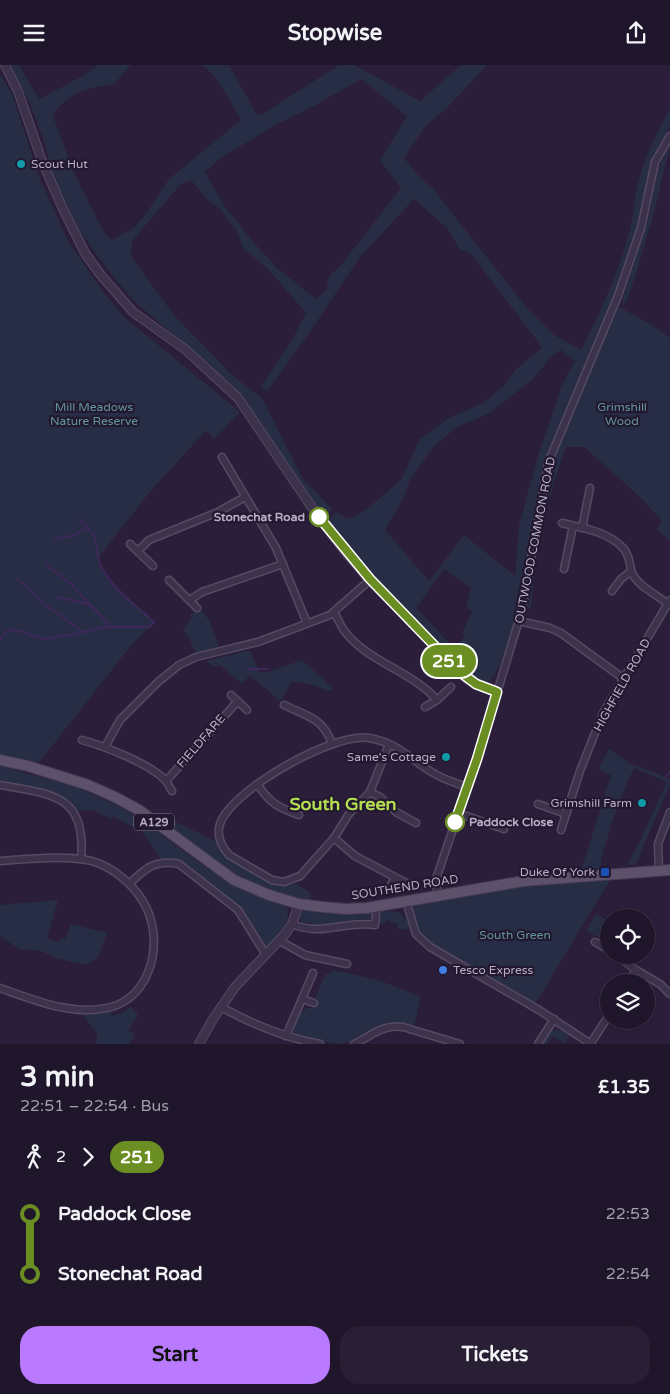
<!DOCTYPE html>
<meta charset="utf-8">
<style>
:root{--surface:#20162c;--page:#281f34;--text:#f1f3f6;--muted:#a29fa9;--line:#3d3548;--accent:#b97aff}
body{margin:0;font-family:"Varela Round",sans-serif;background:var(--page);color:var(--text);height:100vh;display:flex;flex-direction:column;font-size:19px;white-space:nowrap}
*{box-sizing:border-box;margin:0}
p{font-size:16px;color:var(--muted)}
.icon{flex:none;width:28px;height:28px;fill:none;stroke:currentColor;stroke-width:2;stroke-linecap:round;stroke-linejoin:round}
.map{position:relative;height:979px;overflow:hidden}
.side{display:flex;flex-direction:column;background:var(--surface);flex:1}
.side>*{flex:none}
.badge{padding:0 10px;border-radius:16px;font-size:18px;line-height:32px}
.fabs{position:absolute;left:600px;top:844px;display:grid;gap:10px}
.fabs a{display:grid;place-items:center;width:55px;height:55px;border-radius:50%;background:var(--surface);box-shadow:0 2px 8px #0003,0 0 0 1px var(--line);font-size:25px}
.map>.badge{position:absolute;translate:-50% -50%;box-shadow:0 0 0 2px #fff}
.legs{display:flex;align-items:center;gap:8px;height:55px;padding:0 20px;font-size:16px}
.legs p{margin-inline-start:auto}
.headline{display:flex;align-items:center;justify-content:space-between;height:85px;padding:0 20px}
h1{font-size:28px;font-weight:700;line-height:38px}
.cta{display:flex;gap:10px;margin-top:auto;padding:10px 20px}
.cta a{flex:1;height:58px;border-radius:20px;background:var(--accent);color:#111;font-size:20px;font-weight:700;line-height:58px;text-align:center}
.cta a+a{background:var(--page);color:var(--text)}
ul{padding:0 20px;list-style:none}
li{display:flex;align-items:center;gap:18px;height:60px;font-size:19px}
li i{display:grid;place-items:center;width:8px;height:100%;margin:0 6px;background:currentColor}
li i::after{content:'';width:12px;height:12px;margin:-6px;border:4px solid;border-radius:50%;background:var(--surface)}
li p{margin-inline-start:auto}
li:first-child i{background:linear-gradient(#0000 50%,currentColor 0)}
li:last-child i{background:linear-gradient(currentColor 50%,#0000 0)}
header{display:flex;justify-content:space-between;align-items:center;height:65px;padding:0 20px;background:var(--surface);font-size:22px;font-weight:700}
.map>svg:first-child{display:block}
.green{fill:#272d45;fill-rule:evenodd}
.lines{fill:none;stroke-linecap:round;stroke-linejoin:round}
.stream{stroke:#3d2859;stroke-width:2}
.minor-casing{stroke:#554a62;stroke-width:9}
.tertiary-casing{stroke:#554a62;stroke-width:10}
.primary-casing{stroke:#433951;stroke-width:12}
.minor{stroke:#3d324b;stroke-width:6}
.tertiary{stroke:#3d324b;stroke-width:8}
.primary{stroke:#5c506b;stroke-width:10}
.line-1-casing{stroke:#fff;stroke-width:11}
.line-1{stroke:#6b8e23;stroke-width:8}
.culture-dot{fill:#0f9aa8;stroke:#22182f;stroke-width:2}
.stop-1-dot{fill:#fff;stroke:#6b8e23;stroke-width:2.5}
.transit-dot{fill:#1a4fb4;stroke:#22182f;stroke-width:2}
.shop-dot{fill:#3f7fe0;stroke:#22182f;stroke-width:2}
.labels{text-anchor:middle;stroke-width:4.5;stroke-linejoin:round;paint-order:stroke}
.shield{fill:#22182f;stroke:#8c8099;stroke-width:1}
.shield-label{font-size:11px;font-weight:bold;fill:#b9adc7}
.poi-label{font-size:12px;fill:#b9adc7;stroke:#22182f;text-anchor:end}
.park-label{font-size:12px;fill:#62959a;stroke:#22182f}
.stop-label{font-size:12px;font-weight:bold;fill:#b9adc7;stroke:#22182f;text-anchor:end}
.street-label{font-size:12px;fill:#b9adc7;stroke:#22182f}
.district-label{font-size:18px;font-weight:bold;fill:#b5de51;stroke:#22182f}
</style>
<header><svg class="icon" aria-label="menu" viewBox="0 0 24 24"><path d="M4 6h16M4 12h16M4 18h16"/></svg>Stopwise<svg class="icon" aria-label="share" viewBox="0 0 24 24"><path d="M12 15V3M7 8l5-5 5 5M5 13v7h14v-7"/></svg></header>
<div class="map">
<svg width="670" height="979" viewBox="0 0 670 979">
<rect width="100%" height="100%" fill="#2b1e3b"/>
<g class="green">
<path d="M11,0H19L39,34L81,12L98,0H131L114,19C89,23 66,27 53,51L74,108L104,168L112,175L123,168L132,165L145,150L169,114L241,55C233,41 215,7 202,0H229L257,50L263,49L339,0H354L420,36L461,0H487L446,44L426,60L404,93L417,109L434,125L526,242L554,270L581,285C601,245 621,204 631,160C634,148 634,135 637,122C644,95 655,69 670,45V62L659,80L654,95L637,165L587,311L619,242L652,260L670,273V476L657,464L662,456L640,432L584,382H566L556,411L544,454L536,497L531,542L519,556L547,397C544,407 540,417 538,427C532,458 514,610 484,619L467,611L454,598L416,555L373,514L326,457L336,447L349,454L368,443L401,415L419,375L447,354L483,338L505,320L515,305L542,283L539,278L471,189L459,184L448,164L414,134L359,193L307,271L267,326L261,322L293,273L306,248L270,206L243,183L237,166L220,144L208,135L191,115L180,120L132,176L131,191L173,249L233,311L262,333L302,413L332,444L324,453L303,426L248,339L231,319L136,238L111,209L82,169L54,113L44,76L30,39ZM361,14L407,51L380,95L401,123L341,200L329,211L326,226L316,234L277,203L247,170L242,162L225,142L205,107L221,93L277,59L314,41ZM561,285L575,296L562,320L539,388L519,460L515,511L464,470L429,516L385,465L403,434L410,415L433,382L457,362L488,349L533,314L550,293ZM444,504L471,523L466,542L472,547L462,568L465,571L455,584L416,543Z"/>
<path d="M0,9L13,31L39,112L69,178L104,228L124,252L240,347L214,374L206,365L149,428L101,489C100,491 99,494 99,497C101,513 142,546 154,557L129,583L38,699L0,691Z"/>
<path d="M670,78C670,87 666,96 664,105C655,149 641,192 627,236L623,240V233L649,150L658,105Z"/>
<path d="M199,541L210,557L219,582L196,588L190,575L183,565L191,553V549Z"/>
<path d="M250,585L259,607L265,608L302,595L333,623L330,626L309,619L292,616L280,636L250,610L242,619L220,600L213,601L206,596Z"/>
<path d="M609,684L632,700H635L670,714V719L636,799L581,806L611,710L598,704ZM634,703L667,717L640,776L626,801L601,802C601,787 605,782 609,768C615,745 624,724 634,703Z"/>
<path d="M0,701L77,722L128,746L222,814L246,826L283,840L288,844C289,860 279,876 265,884L244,852L179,799L162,797L142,766L113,752L111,754L92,745L74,746L60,732L0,719Z"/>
<path d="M172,755L217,777L225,789L250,806L270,815L285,820L296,819L311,828L310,836C255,826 206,794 166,757Z"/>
<path d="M614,809L533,942L455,898L416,869L406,836Z"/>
<path d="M58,835L47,873L59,877L61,873L65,874L71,859L107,868L97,894L86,899L77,898L56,893L41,886L19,884L0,871V840Z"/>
<path d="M312,844L355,850L372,848L374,850L372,854H360L353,857L336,859L316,860L308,857L304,859L300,855V850L304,846Z"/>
<path d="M389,846C401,846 407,852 410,864L406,865L397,863L398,859L387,855L384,859L379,857L382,847Z"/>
<path d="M596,849L609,857L599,873L586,865Z"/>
<path d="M334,905L381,916L421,932L414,961L394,958L382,961L357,976L338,979L297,972L294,966C296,956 300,941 313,943L317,940L318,934L315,933L325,910Z"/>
<path d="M131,941L138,950L128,965L135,969L129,979H95L98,970L79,944L110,942L112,951L123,947Z"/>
<path d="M558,964L570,970L564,978L552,971L547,979H542L550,966Z"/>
</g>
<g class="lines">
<g class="stream">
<path d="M54,474L75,470L86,462"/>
<path d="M45,499L70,518L111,562"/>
<path d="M18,514L42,537L83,567"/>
<path d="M57,532L92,540"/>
<path d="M0,574L7,566L16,565L43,574L75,569L106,562H149L154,557C136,540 112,524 101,501C96,492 98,478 94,471C91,465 83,459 78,454"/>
<path d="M247,604H268"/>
<path d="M665,712L670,707"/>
</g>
<g class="minor-casing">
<g id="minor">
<path d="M222,392L276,483L307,558"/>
<path d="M562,458C583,463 607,466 623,483C630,490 629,499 632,508C638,521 657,530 668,539"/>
<path d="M582,463L590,423"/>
<path d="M130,479L153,501"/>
<path d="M138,486L149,475L218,447L245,432"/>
<path d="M564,504L573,461"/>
<path d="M169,515L197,543"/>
<path d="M612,526L621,514L631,506"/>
<path d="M190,535L202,527L283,499"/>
<path d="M334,547C338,554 341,562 346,568C369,597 413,607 437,635"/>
<path d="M519,556L550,563L561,568L624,614"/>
<path d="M231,630L247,645"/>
<path d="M284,640C307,651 323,653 332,679"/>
<path d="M425,642L437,635L451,622"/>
<path d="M82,675C104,681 151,699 166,716C168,719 170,723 172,726"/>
<path d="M389,679L370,727L349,749L334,773L300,811L284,817L272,815L229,790C222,782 216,771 220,759C231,725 334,667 369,673C400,678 411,696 435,709C445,715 456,718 467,722"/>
<path d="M105,682L120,655L158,617L179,600L196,592L258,577L330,550L370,515"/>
<path d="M166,716L237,637"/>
<path d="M257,719C271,739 277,742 299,750"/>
<path d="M0,720C51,729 87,729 81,794"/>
<path d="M370,727L380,732L396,747L416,758"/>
<path d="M538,739L566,749"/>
<path d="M458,748L504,764"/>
<path d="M561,765L580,706L603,648L670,535"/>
<path d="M334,773L355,791L406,818"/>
<path d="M0,796C27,794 73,789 98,798C118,806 138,824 147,844C163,879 151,931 111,942C74,952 34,935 0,923"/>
<path d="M659,805L658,779L670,747"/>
<path d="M129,819C146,803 155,794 179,799L238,845L266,890"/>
<path d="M389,823L395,813"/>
<path d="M437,830V811L477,694L522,545L548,398L618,231L641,163L655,97L670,71"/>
<path d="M406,836L416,869L430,882L539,945L591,979"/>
<path d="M292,859C321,872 347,855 375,860L377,841"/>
<path d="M280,876L305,890L347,899"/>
<path d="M595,877L609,885"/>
<path d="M616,890L636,905L660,919L670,929"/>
<path d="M628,918L636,905"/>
<path d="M302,934L313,908"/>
<path d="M221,942C252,959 284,973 320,979"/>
<path d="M286,971L302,934L314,938"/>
<path d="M591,978L609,950"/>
<path d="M354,979C371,971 383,959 403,962L460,979"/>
<path d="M538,979L554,954"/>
</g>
</g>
<g class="tertiary-casing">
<g id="tertiary">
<path d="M5,0L18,26L42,96L63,144L85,188L100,209L133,247L186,285L238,333L315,447L347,489L370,515L467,614L476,619L497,627"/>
<path d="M199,979L213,954L235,922L286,868L292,859L299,839"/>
</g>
</g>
<g class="primary-casing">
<path id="primary" d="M0,695L28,701L88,720L115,732L139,745L234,815L269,830L299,839L323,842L346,844L367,843L524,816L670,805"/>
</g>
<use href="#minor" class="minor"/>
<use href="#tertiary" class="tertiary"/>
<use href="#primary" class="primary"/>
</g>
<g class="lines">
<g class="line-1-casing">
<path id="line-1" d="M319,452L370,514L460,607L476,619L497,627L477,694L455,757"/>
</g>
<use href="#line-1" class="line-1"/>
</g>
<g class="culture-dot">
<circle cx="21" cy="99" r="5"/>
<circle cx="446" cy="692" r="5"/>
<circle cx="642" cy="738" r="5"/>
</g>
<g class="stop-1-dot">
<circle cx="319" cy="452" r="9"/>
<circle cx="455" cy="757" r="9"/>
</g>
<rect class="transit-dot" x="600" y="802" width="10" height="10" rx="2.5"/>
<circle class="shop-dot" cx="443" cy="905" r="5"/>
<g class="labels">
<rect class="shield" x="134" y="748.5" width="40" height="17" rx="4"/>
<g class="shield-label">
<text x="154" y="761">A129</text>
</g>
<g class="poi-label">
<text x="31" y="103" text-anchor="start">Scout Hut</text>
<text x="436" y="696">Same's Cottage</text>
<text x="632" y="742">Grimshill Farm</text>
<text x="595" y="811">Duke Of York</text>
<text x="453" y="909" text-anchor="start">Tesco Express</text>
</g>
<g class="park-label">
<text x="94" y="346">Mill Meadows<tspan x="94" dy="14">Nature Reserve</tspan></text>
<text x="622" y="346">Grimshill<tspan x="622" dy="14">Wood</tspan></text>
<text x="515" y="874">South Green</text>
</g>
<g class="stop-label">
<text x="305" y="456">Stonechat Road</text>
<text x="469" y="761" text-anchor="start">Paddock Close</text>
</g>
<g class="street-label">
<text transform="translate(535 475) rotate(-79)" y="4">OUTWOOD COMMON ROAD</text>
<text transform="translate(622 620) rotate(-61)" y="4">HIGHFIELD ROAD</text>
<text transform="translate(201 676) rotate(-49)" y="4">FIELDFARE</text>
<text transform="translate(405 822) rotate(-9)" y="4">SOUTHEND ROAD</text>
</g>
<g class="district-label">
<text x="343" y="745">South Green</text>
</g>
</g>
</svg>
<div class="fabs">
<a><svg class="icon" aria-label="locate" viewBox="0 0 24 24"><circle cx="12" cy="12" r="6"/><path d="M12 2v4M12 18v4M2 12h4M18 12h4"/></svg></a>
<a><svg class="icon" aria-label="layers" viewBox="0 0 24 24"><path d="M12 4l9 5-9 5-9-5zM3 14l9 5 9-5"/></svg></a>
</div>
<b class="badge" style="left:449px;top:596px;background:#6b8e23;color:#fff">251</b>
</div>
<section class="side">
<div class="headline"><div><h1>3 min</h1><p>22:51 – 22:54 · Bus</p></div><b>£1.35</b></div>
<div class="legs"><svg class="icon" aria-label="walk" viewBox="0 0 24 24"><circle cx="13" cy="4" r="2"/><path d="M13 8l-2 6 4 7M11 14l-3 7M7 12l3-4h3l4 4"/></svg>2<svg class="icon" aria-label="forward" viewBox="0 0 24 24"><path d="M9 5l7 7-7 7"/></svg><b class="badge" style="background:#6b8e23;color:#fff">251</b></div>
<ul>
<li><i style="color:#6b8e23"></i><b>Paddock Close</b><p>22:53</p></li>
<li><i style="color:#6b8e23"></i><b>Stonechat Road</b><p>22:54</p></li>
</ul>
<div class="cta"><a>Start</a><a>Tickets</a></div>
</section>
